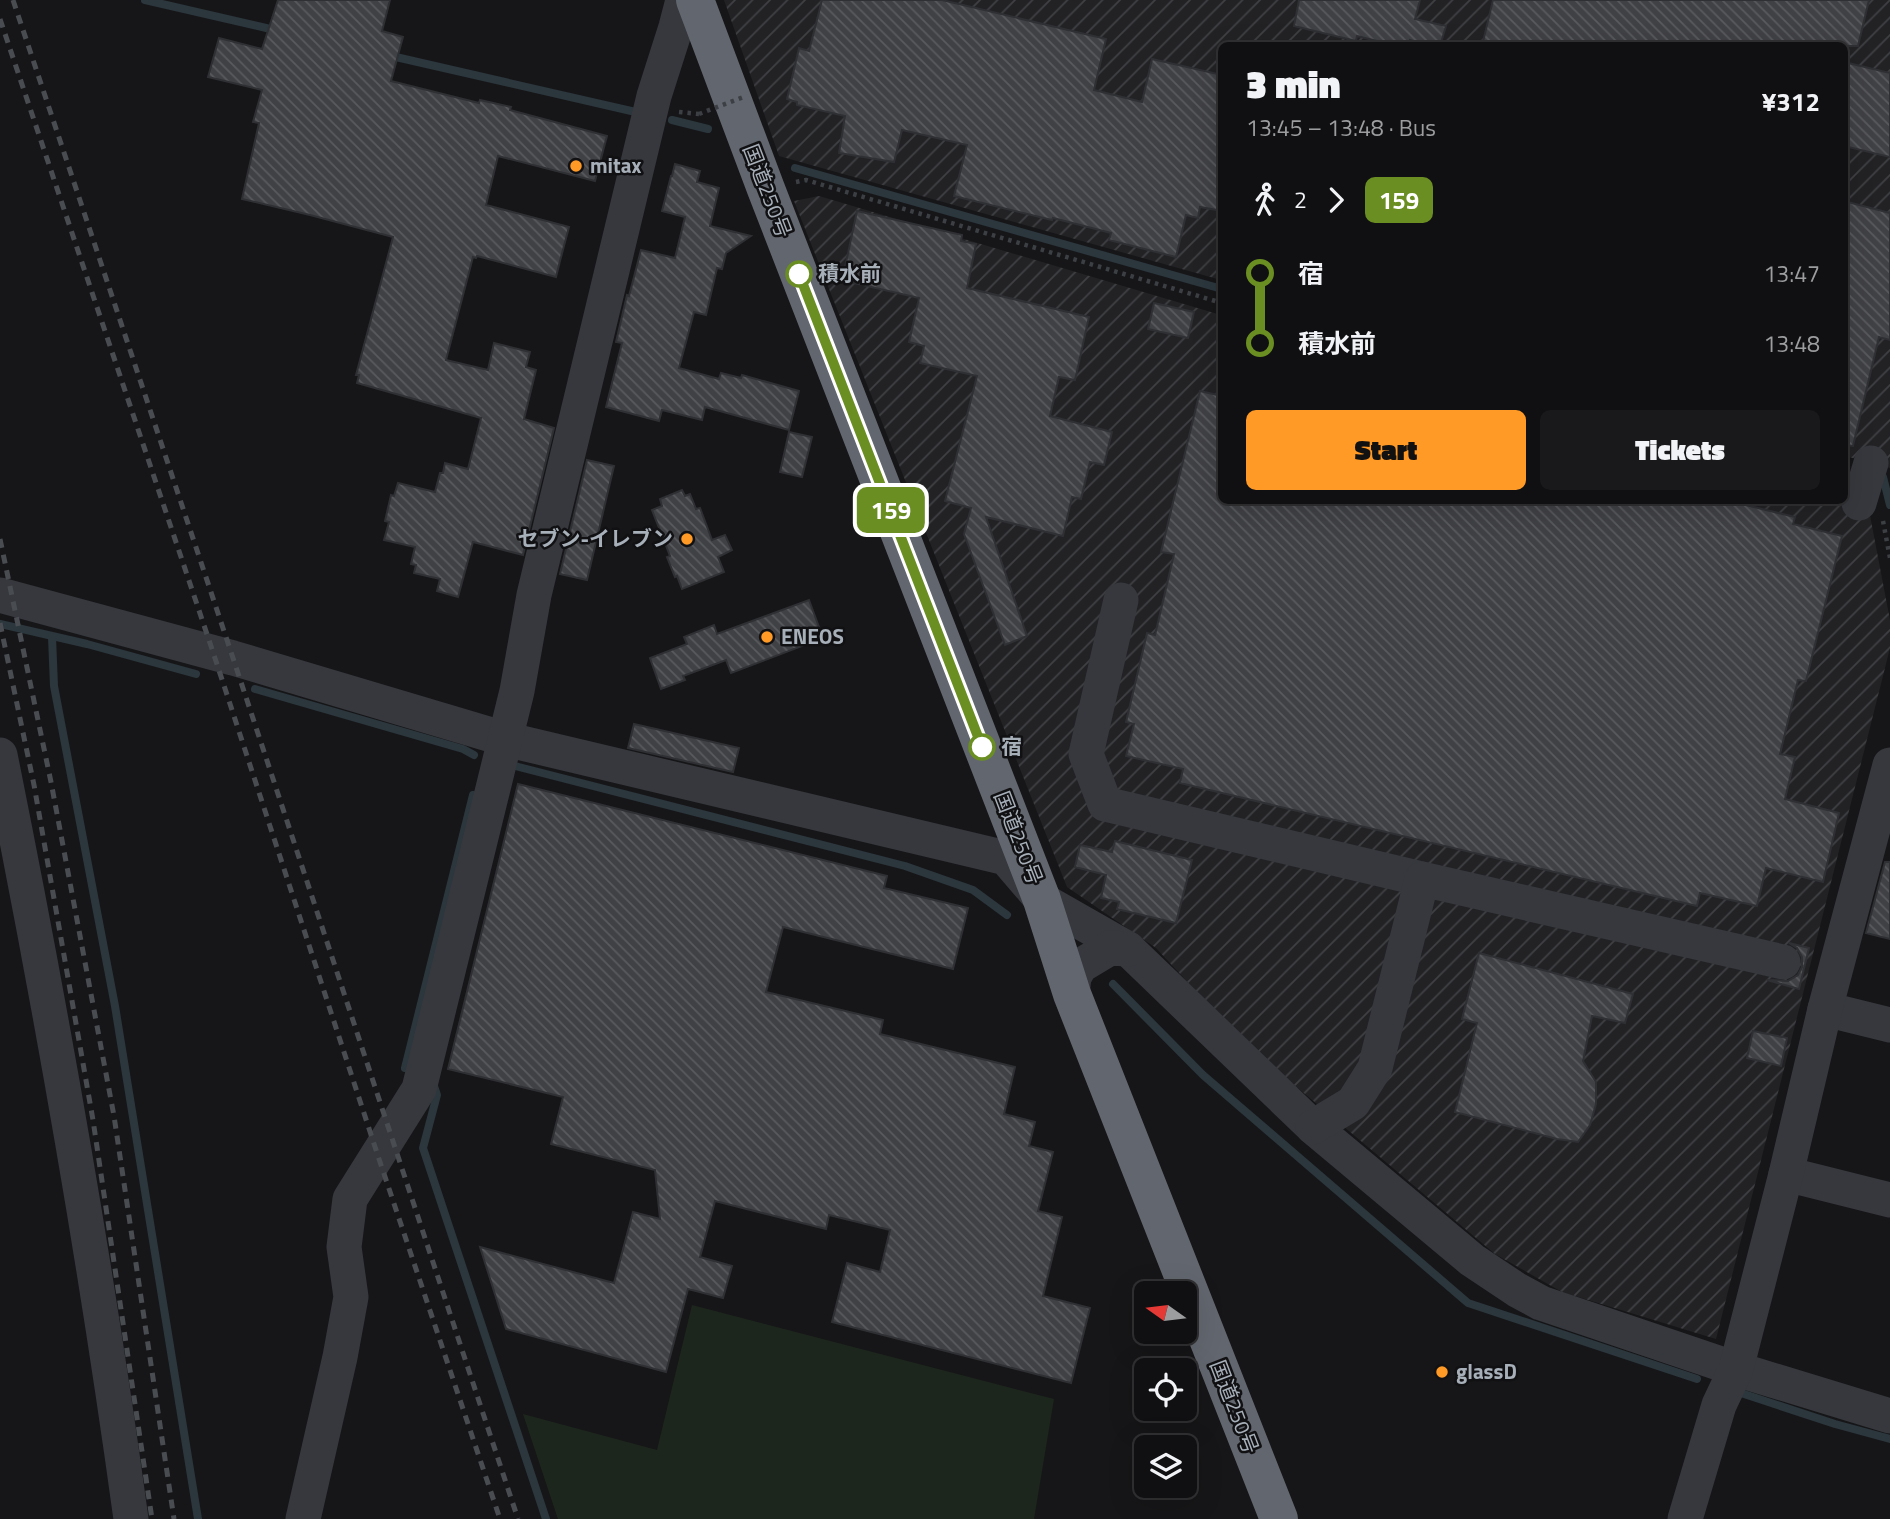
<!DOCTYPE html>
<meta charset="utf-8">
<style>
:root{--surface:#101012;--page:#19191b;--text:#f1f3f6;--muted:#9c9d9f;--line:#303032;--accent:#ff9a27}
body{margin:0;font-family:"Titillium Web","Noto Sans JP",sans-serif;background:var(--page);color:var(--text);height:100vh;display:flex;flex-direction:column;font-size:26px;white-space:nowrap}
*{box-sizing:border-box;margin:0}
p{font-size:23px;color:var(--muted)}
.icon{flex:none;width:38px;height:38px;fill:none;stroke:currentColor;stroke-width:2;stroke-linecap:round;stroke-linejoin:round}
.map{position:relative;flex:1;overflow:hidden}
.side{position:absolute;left:1218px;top:42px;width:630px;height:462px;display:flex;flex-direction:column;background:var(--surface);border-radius:10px;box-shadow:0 7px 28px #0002,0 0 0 2px var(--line)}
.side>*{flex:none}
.badge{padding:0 14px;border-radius:10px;font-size:24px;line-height:46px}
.needle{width:46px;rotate:284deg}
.controls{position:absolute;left:1134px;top:1281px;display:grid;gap:14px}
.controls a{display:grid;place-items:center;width:63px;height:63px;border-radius:10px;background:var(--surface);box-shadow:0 7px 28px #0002,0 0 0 2px var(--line);font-size:35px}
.map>.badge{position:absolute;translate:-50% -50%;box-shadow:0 0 0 4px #fff}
.legs{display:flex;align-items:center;gap:10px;height:77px;padding:0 28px;font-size:23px}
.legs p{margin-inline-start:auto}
.head{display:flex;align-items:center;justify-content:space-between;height:119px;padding:0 28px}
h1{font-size:38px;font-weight:800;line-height:52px}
.action{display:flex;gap:14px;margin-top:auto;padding:14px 28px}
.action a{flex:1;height:80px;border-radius:10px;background:var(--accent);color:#111;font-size:28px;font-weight:800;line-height:80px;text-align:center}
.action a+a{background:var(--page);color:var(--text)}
ul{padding:0 28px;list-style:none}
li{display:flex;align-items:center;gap:24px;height:70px;font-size:26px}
li i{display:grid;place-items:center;width:10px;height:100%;margin:0 9px;background:currentColor}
li i::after{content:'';width:18px;height:18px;margin:-9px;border:5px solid;border-radius:50%;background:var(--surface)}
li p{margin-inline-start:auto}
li:first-child i{background:linear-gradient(#0000 50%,currentColor 0)}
li:last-child i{background:linear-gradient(currentColor 50%,#0000 0)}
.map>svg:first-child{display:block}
.industrial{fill:url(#industrial-furrows)}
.grass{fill:#1d261d}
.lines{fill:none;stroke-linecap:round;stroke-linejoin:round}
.stream{stroke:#2b373d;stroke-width:8}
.building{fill:url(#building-back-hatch);stroke:#2f3034;stroke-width:2}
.path{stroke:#3c4044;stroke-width:4.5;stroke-dasharray:3.5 5;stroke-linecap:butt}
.minor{stroke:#36383d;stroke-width:35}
.highway{stroke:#62676f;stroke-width:38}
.rail{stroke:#494d52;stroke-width:5;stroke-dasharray:9 7;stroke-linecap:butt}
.path-bridge{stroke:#3c4044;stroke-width:4.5;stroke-dasharray:3.5 5;stroke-linecap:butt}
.line-1-casing{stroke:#fff;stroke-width:16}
.line-1{stroke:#6b8e23;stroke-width:10}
.poi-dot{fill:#ff9a27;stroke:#111113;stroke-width:2.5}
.stop-1-dot{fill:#fff;stroke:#6b8e23;stroke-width:3.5}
.labels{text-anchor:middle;stroke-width:5;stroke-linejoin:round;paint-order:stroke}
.poi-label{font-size:21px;font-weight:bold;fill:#a7afb9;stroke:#111113;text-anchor:start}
.street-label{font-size:21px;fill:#a7afb9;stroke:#111113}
.stop-label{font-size:21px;font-weight:bold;fill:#a7afb9;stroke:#111113;text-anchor:start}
</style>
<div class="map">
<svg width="1890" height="1519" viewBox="0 0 1890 1519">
<defs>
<pattern id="industrial-furrows" width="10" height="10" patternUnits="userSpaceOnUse" patternTransform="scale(1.75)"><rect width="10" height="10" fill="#222225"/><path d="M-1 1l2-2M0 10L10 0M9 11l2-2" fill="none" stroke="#3f4043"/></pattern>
<pattern id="building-back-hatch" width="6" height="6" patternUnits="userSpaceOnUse" patternTransform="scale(1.75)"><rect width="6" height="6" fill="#404145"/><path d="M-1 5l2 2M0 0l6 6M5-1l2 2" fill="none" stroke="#595a5e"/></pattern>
</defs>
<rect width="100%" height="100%" fill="#161618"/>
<g class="industrial">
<path d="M724,0H1890V468L1845,456L1844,46H1222L1221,280L779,156Z"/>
<path d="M819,196L1221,315L1222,500H1844L1868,505L1890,620V648L1716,1339L1562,1292L1495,1254L1242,1041L1156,948L1067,887L794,201Z"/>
</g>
<path class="grass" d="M692,1305L1054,1399L1034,1519H558L523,1414L657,1450Z"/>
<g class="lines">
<g class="stream">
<path d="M145,0L279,31"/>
<path d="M387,55L640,113"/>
<path d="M672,120L708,129"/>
<path d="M795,168L1222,289"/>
<path d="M1844,466L1846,467"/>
<path d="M1883,477L1890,505"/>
<path d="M0,624L87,644L196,674"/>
<path d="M52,637L54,686L115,1006L198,1519"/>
<path d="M255,689L463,749L474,755"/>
<path d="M515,766L905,866L973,890L1007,915"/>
<path d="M1113,984L1203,1075L1468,1303L1697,1379"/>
<path d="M405,1068L473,795"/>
<path d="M431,1085L434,1086L437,1095L423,1148L546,1519"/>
<path d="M1744,1394L1835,1424L1890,1439"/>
</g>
</g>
<g class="building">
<path d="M278,0H390L382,31L403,37L391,81L479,103L480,100L511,107L510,110L607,136L595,181L498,156L486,205L569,227L560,261L556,277L477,256L476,258L473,257L446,360L488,370L494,343L530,352L526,367L536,370L524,419L554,428L523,555L473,542L458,597L437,591L440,579L414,573L416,565L411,564L415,547L384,540L389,522L385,521L391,495L394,496L398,483L435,492L440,473H443L445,463L468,469L481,418L357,383L359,375H356L393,237L310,215L242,199L259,123L253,122L262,90L208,77L219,38L262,49Z"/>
<path d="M822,0H942L1106,39L1094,90L1142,102L1152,59L1222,75V211L1200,207L1198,218L1186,215L1176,257L1109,240L1111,233L1053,218L1052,220L954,196L967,145L902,130L894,162L839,153L845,116L797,105V102L787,99L799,48L809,51Z"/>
<path d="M1299,0H1420L1415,19L1446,26L1440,46H1431L1410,40L1409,46H1397L1357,36L1356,41L1294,26Z"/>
<path d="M1493,0H1869L1858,46H1482Z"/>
<path d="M1844,62L1890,73V157L1844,146Z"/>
<path d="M675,164L700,171L697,182L719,188L710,226L751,236L726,253L722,269L717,268L706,315L694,312L679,368L719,379L721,373L741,378L742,375L799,391L789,430L705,407L702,420L662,410L659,421L606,407L622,343L616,342L627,295L629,296L641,250L675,258L685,217L662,211L671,176H672Z"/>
<path d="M1844,201L1890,213V340L1879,337L1853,446L1844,445Z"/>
<path d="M857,211L962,235L961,241L976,244L967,288L1089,317L1075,380L1059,377L1050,416L1112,432L1104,465L1090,462L1081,499L1072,497L1063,536L986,517L1027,636L1005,645L964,534L971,508L945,501L977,376L920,363L924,346L909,342L919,298L854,283L855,275L844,272Z"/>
<path d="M1154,303L1194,312L1188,338L1148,329Z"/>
<path d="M1200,391L1222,396V500H1725L1795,517L1793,524L1842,536L1806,681L1798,680L1780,754L1795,757L1785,799L1839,813L1823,882L1766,868L1757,906L1700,893L1697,906L1180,783L1183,769L1126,756L1134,724L1126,722L1147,633L1155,635L1174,554L1161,552Z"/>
<path d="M789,432L812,437L802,477L780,472Z"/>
<path d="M587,460L614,466L587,580L560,574Z"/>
<path d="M682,490L685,496L690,494L696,509L700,508L712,540L725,535L732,550L718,557L724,572L682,589L677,576L675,577L667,557L670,556L652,510L662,506L660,499Z"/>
<path d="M809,600L823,638L731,673L726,660L683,676L685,680L661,689L650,658L687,644L684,637L714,625L717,634Z"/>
<path d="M634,724L739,748L733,772L628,748Z"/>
<path d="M518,784L887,876L884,888L968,908L953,969L783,927L766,992L883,1020L880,1034L1015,1067L1004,1114L1035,1122L1029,1146L1053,1152L1038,1211L1062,1217L1043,1296L1090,1308L1071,1383L832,1322L847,1263L880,1272L890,1230L829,1215L826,1229L715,1201L700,1257L732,1266L723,1298L688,1289L666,1372L506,1329L480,1247L614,1283L633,1212L660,1219L655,1170L551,1144L563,1097L448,1069Z"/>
<path d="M1115,841L1192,860L1176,923L1117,909L1119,902L1101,898L1106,875L1075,867L1080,845L1112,852Z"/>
<path d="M1885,862H1890V939L1866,933Z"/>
<path d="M1789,943L1809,948L1799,989L1767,980L1788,981L1798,975L1802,967V957L1797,948Z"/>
<path d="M1479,953L1633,994L1625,1023L1592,1016L1583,1061L1596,1082V1104L1590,1125L1578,1142L1557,1139L1455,1112L1477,1023L1462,1019Z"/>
<path d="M1753,1031L1787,1038L1781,1066L1747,1058Z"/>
</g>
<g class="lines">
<g class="path">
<path d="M679,112L699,114"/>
<path d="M796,182L806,180L1222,303"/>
<path d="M1883,521L1890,558"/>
</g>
<g class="minor">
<path d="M1859,503L1871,463"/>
<path d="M0,595L233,658L505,739L1006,858L1042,900L1128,949L1313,1127L1472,1260L1517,1290L1541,1303L1736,1369L1890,1416"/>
<path d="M1121,600L1086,754L1105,804L1422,879"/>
<path d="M0,755C51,1008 96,1263 131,1519"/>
<path d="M1072,994L1074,977L1080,966L1110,948L1128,949"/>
<path d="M1825,1009L1890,1025"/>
<path d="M1313,1127L1353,1103L1375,1068L1422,879L1783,962"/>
<path d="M1786,1174L1890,1200"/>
<path d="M303,1519L340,1357L351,1297L344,1247L350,1199L419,1089L517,691L534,595L654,96L676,27L683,0"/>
<path d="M1685,1519L1719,1405L1736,1369L1786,1174L1825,1009L1890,765"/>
</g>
<path class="highway" d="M695,0L766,189L1042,900L1072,994L1279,1519"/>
<g class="rail">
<path d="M13,0L233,658L518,1519"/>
<path d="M0,19L213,652L378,1156L500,1519"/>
<path d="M0,539L51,782L114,1116L174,1519"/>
<path d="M0,623L34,785L93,1120L152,1519"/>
</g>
<path class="path-bridge" d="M699,114L746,96"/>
</g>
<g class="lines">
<g class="line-1-casing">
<path id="line-1" d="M799,274L982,747"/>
</g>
<use href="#line-1" class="line-1"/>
</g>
<g class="poi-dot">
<circle cx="576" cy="166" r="7"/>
<circle cx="687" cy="539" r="7"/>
<circle cx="767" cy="637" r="7"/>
<circle cx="1442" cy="1372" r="7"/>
</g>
<g class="stop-1-dot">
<circle cx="799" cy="274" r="12"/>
<circle cx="982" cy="747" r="12"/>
</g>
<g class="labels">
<g class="poi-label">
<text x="590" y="173">mitax</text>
<text x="673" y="546" text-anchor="end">セブン-イレブン</text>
<text x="781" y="644">ENEOS</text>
<text x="1456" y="1379">glassD</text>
</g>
<g class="street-label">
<text transform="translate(767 191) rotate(69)" y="7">国道250号</text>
<text transform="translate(1018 838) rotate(69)" y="7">国道250号</text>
<text transform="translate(1234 1407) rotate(69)" y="7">国道250号</text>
</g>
<g class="stop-label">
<text x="818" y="281">積水前</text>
<text x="1001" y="754">宿</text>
</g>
</g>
</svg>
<div class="controls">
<a><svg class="needle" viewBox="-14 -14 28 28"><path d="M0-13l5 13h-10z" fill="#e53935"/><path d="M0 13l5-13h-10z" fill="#9c9d9f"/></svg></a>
<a><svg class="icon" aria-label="locate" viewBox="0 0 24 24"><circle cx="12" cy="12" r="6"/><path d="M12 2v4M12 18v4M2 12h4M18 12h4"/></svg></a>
<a><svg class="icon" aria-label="layers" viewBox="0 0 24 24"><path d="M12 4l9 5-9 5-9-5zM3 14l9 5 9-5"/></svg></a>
</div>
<b class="badge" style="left:891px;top:510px;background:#6b8e23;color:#fff">159</b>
<section class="side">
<div class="head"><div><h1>3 min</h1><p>13:45 – 13:48 · Bus</p></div><b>¥312</b></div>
<div class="legs"><svg class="icon" aria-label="walk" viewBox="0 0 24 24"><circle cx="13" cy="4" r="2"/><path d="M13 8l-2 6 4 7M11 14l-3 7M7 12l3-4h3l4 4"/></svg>2<svg class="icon" aria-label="forward" viewBox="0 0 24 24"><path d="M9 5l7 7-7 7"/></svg><b class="badge" style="background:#6b8e23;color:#fff">159</b></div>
<ul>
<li><i style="color:#6b8e23"></i><b>宿</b><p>13:47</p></li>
<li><i style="color:#6b8e23"></i><b>積水前</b><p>13:48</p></li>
</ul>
<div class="action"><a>Start</a><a>Tickets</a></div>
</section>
</div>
